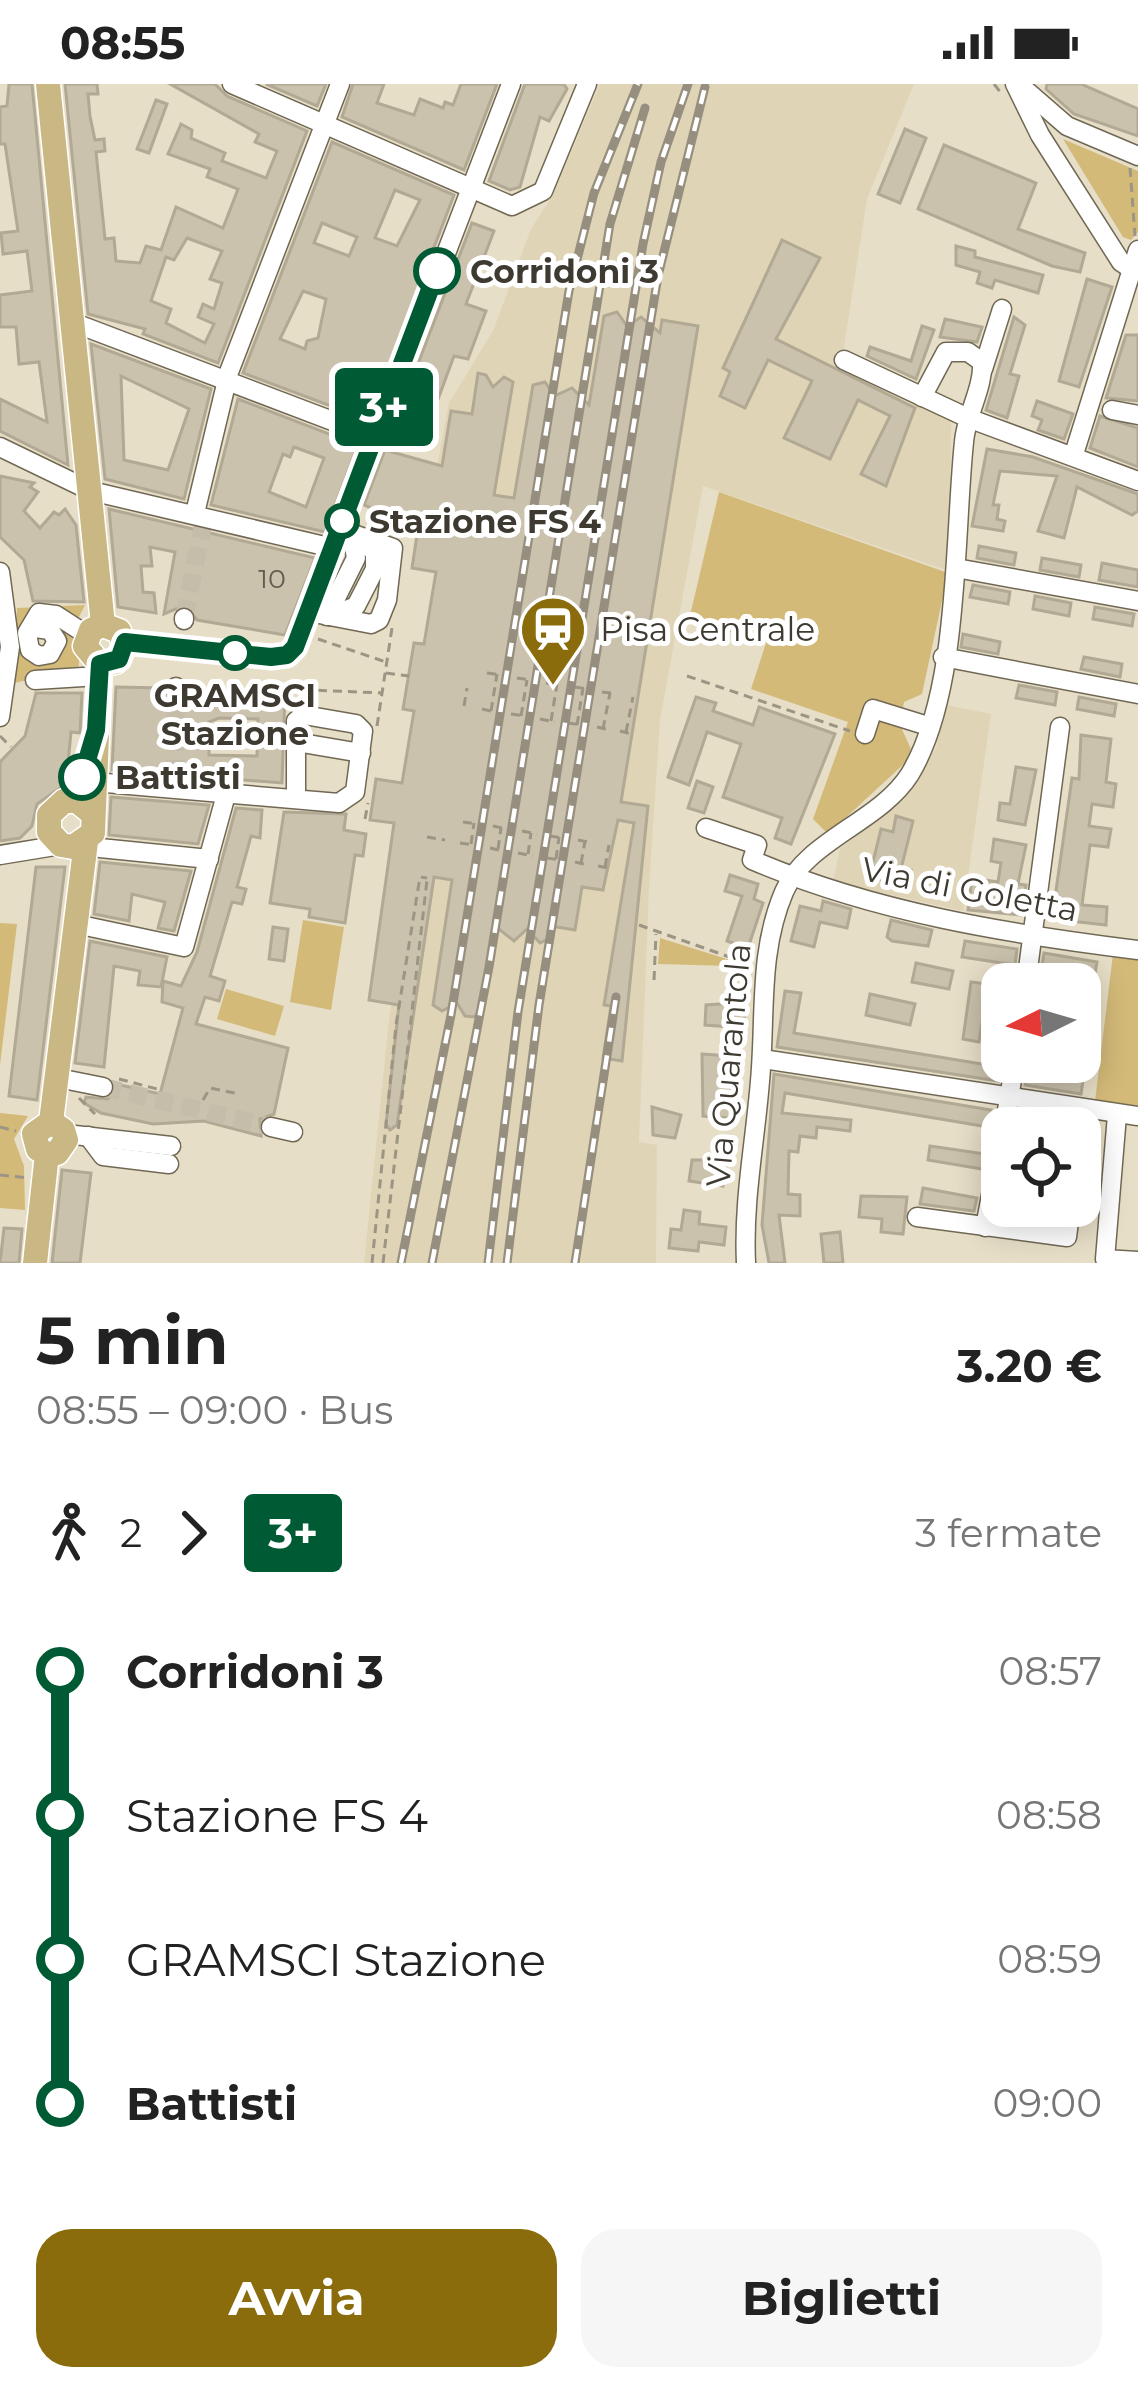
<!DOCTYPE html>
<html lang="it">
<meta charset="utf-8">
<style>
:root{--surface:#fff;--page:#f6f6f6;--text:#222;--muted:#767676;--accent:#8a6c0c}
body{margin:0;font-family:Montserrat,sans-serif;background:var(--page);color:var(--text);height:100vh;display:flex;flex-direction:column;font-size:45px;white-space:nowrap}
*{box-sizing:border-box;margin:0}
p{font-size:39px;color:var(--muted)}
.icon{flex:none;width:66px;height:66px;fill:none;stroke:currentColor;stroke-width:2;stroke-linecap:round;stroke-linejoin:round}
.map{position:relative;height:1179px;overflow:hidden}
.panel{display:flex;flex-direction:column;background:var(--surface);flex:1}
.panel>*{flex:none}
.badge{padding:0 24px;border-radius:9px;font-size:42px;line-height:78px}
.needle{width:78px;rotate:265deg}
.tools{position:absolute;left:981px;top:879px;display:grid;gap:24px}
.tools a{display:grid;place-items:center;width:120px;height:120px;border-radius:24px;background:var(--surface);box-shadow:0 6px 30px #0003;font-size:60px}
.map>.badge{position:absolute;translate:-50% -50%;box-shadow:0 0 0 6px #fff}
.legs{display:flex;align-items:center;gap:18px;height:132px;padding:0 36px;font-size:39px}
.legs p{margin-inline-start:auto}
.summary{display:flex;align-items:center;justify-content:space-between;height:204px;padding:0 36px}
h1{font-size:66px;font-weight:700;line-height:90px}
.action{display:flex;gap:24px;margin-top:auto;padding:24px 36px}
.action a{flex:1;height:138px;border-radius:36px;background:var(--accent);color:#fff;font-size:48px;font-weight:700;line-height:138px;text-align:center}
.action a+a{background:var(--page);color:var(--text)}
ul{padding:0 36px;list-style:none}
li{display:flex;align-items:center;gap:42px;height:144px;font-size:45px}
li i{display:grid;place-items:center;width:18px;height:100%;margin:0 15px;background:currentColor}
li i::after{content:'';width:30px;height:30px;margin:-15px;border:9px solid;border-radius:50%;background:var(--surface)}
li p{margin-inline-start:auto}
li:first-child i{background:linear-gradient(#0000 50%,currentColor 0)}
li:last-child i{background:linear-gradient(currentColor 50%,#0000 0)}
.status{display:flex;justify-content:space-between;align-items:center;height:84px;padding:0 60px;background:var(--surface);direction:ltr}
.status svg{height:33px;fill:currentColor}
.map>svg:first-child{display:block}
.built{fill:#e0d4b6}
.green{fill:#d3ba79}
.building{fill:#cac2ac;stroke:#b1a993;stroke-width:3;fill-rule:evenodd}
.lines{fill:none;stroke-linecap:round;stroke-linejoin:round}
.minor-tunnel{stroke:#c5bda9;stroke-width:18;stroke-dasharray:18 9;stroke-linecap:butt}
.minor-casing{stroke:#706854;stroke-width:21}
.major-casing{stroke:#fff;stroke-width:27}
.path{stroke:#9c9584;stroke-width:3;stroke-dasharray:9 6;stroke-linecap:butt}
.minor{stroke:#fff;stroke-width:18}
.major{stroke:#cab884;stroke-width:24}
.rail-casing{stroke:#968f7f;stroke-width:9}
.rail{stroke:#fff;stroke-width:4.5;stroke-dasharray:14;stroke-linecap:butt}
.line-1-casing{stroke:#fff;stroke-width:27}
.line-1{stroke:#005b35;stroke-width:18}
.stop-1-dot{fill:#fff;stroke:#005b35;stroke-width:6}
.labels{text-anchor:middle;stroke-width:10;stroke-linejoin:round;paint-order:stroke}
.number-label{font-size:27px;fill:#615c50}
.stop-label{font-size:33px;font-weight:bold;fill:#3e3a31;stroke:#fff;text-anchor:start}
.poi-label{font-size:33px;fill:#3e3a31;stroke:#fff;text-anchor:start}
.street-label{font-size:33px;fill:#3e3a31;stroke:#fff}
</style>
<div class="status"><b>08:55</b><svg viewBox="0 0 49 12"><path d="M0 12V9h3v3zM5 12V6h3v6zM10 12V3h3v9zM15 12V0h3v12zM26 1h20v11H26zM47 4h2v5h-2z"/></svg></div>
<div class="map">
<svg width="1138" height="1179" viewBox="0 0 1138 1179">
<rect width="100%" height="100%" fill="#e7dec7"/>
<g class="built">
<path d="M600,0H914L867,115L841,282L951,337L949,487L703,402L660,636L649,804L639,1058L657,1061L656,1179H364L389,936L414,789L476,507L426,442L449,319L493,247L531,145L553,111Z"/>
<path d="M946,621L991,630L963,827L833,798L840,765L913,704L936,664Z"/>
</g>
<g class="green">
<path d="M1063,55L1138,87V148L1131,156L1123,153Z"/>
<path d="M719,408L948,489L922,610L904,618L900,641L911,665L906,678L828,750L813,735L848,638L751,605L766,559L689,536Z"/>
<path d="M85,521L79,533L32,527L21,546L41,580L52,579L64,564L54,541C73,548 83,565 78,585L14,599L17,524Z"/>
<path d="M303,836L344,843L331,926L290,918Z"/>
<path d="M0,839L17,840L0,981Z"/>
<path d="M660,854L730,876L731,882L658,880Z"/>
<path d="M1113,870L1138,872V1022L1095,1017Z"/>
<path d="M226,905L284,922L275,952L217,935Z"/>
<path d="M0,1029L28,1032L14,1055L24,1082L25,1126L0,1124Z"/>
</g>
<g class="building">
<path d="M9,0H32L68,381L0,347V315L47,338L39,278L19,280L16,243H0V211L32,207L27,167L3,170L1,149L18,147L5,60H0V23L7,22Z"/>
<path d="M65,0H97L98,10H88L90,32L95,56L104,55L105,67L96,68L105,155L114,154L116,177L140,179L146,162L161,166L176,123L223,144L238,105L207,93L210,85L168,70L181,40L192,46L191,54L225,69L222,77L266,94L277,67L255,58L259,50L170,0H215L227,12L307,47L218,279L143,250L145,245L88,230ZM187,154L222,167L210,195L222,199L214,225L203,220L198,233L214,240L205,259L166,239L171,225L151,217L166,173L174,176Z"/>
<path d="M266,0H326L317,22Z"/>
<path d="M353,0H384L377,19L414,31L420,15L443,24L445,18L453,21L461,0H497L464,86L342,33Z"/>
<path d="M525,0H564L567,5L549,37L540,33L520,103L510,106L489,97Z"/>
<path d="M1047,0H1081L1138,25V52L1074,30L1046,5Z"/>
<path d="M156,16L167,20L149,69L137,65Z"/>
<path d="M905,45L926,54L900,119L878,110Z"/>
<path d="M332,58L454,111L368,336L243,289ZM395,106L420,116L397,162L375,154ZM322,139L357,153L349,172L314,159ZM303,207L326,215L318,254L307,257L305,265L280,255Z"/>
<path d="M944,61L1036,99L1018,145L1085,169L1080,188L1052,182L918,125Z"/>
<path d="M472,139L494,147L466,220L486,227L468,275L454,272L424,353L394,342Z"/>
<path d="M782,156L820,174L776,255L915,324L886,402L861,390L890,332L858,316L830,375L784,354L812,297L768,276L745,324L720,312L730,288L723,284Z"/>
<path d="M956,162L975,167V173L1043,191L1038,209L995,196L992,204L977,199L980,188L956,181Z"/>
<path d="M1087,195L1112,203L1079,303L1059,297Z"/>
<path d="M617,228L627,242L641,233L660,249L662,236L698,242L621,718L648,722L622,977L603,974L611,922L604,921L634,739L618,736L603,806L582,803L575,846L551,842L548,855L540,859L527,845L514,857L494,841L480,926L474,933L465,932L457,919L442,927L433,921L452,796L434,793L397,1041L390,1046L386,1040L399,921L369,916L394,739L370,736L376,695L402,699L414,627L403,625L414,559L424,560L436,488L412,484L419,438L397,434L396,443L372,439L371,424L364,421L385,366L442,382L451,327L472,330L478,289L486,291L493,303L504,293L513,298L494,411L514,414L533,301L545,298L554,312L572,304L589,321L604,232Z"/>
<path d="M1014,233L1025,241L1010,290L1019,292L1007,334L986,326Z"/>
<path d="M945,235L982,243L977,258L940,253Z"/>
<path d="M922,242L934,246L916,295L867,272L870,263L911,277Z"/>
<path d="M1126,251H1138V317L1106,314Z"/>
<path d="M91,260L211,305L184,415L105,395ZM121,292L189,325L168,386L124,376Z"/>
<path d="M238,315L358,361L325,448L211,421ZM294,363L324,374L306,423L269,408L283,370L290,373Z"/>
<path d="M1037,317L1073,330L1064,355L1038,346L1042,336L1032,332Z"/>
<path d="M1100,332L1138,344V383L1090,364Z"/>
<path d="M987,365L1033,373L1138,410V427L1132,431L1077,403L1064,454L1038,447L1057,392L1000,387L993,421H999L997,435L1005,437L1003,447L972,442Z"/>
<path d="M0,392L34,399L30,403L38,408L24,427L40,444L54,428L59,431L65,425L76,441L84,518L33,517L24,476L0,453Z"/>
<path d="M109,425L315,474L285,551L197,536L185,521L164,530L175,468L150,463L152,482H141L143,508L154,509L156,529L118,523Z"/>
<path d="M979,462L1016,469L1014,481L977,474Z"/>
<path d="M1042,474L1081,481L1079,493L1040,486Z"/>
<path d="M1102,479L1138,486V503L1099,496Z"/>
<path d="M973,501L1010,508L1008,520L970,513Z"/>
<path d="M1035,512L1071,519L1069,532L1033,525Z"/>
<path d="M1095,523L1134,530L1132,542L1093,535Z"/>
<path d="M963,550L1000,558L998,570L961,563Z"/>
<path d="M1084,573L1122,580L1120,593L1081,585Z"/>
<path d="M1019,601L1057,608L1055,621L1016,614Z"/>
<path d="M116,603L163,604L175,618L189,605L285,608L282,699L112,686ZM219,634L258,635L257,672L209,671V638Z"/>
<path d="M36,609H82L80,649L71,648L66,700L37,720L32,742L20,754L0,757V678L25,652Z"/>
<path d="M696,613L716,619L713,627L753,641L759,623L835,650L791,760L775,754L782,734L723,713L741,660L707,648L689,701L668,693Z"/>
<path d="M1079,613L1116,620L1114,632L1077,625Z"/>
<path d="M1081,651L1111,655L1106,698L1116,700L1113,723L1092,720L1089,742L1111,745L1108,763L1090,761L1082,821L1107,823L1106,841L1052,835L1072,694L1079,695Z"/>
<path d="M1016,683L1036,686L1025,741L998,736L1000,719L1010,720Z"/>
<path d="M697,697L713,703L704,729L688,724Z"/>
<path d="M111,713L209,721L198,760L109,751Z"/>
<path d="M236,724L262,726L260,754L251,752L237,803L246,805L242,820L232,818L210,892L225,897L219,917L205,913L196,940L288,964L274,1030L260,1035L261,1052L204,1037L153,1040L101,1029L84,1019L86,1013L108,1015L116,1000L160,1010L183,924L162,918L163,897L181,902L197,868Z"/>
<path d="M284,728L346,730L344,746L366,750L363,772L355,771L345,839L309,833L310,825L270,819Z"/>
<path d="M896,732L913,737L901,785L911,786L907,803L877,795L880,783L872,782L881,745L893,748Z"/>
<path d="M994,755L1026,761L1018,800L1026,801L1022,831L968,826L972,794L998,798L1001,779L991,777Z"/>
<path d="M100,778L191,787L174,847L158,844L165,818L132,810L129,837L94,830Z"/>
<path d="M36,783H65L37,1016L9,1012Z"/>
<path d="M730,791L758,800L754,815L763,819L748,864L727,857L742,812L725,807Z"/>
<path d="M823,817L851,825L847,844L820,838L814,863L791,857L800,822L821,827Z"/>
<path d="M891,836L932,846L928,862L892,857L887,853Z"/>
<path d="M273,843L288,845L284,877L269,875Z"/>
<path d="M90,857L167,873L161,903L138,901L140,887L114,882L104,983L75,979Z"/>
<path d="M965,857L1017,865L1015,881L962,873Z"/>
<path d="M1044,869L1097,878L1094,896L1041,887Z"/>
<path d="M916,879L953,887L949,905L912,898Z"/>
<path d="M971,898L988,900L979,958L963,955Z"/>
<path d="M785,907L801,909L794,949L1000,983L998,997L777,963Z"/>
<path d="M870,910L915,920L910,941L866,931Z"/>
<path d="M735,919L745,923L744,944L705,941L706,921Z"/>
<path d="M702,970L742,973L736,1030L729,1034L703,1032Z"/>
<path d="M1027,988L1083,996L1081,1010L1025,1001Z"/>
<path d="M774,990L991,1026L988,1043L785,1009L782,1029L851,1036L850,1047L817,1043L816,1054L800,1052L798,1068L789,1067L788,1110L800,1111V1132L779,1131L785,1179H769L762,1141Z"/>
<path d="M652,1023L681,1031L675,1054L653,1051Z"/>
<path d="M930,1062L985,1070L982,1085L928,1076Z"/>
<path d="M692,1076H727L723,1102L689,1097Z"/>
<path d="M62,1086L91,1089L80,1179H52Z"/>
<path d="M923,1104L977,1114L974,1127L920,1120Z"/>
<path d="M861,1112L907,1113L903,1150L881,1148L882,1135L859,1133Z"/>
<path d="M1008,1122L1057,1126L1055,1138L1007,1131Z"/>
<path d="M684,1126L700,1128L699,1140L726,1143L724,1161L699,1158L698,1167L669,1164L671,1145L681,1146Z"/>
<path d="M4,1144L22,1145L19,1179H0Z"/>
<path d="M840,1148L843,1179H824L821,1150Z"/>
</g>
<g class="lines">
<g class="minor-tunnel">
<path d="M184,534L203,441"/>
<path d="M175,694L176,605"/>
<path d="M103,1003L271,1043"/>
</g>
<g class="minor-casing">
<g id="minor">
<path d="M232,0L512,122L543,107L587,0"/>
<path d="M1015,0L1040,51L1121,178L1130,184"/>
<path d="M1022,3L1067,42L1138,72"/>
<path d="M72,238L372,352"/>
<path d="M844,276L968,334L1138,397"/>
<path d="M983,285L1002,225"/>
<path d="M1112,326L1138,331"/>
<path d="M0,363L91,407L333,464"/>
<path d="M1074,370L1138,166"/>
<path d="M195,429L229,288L340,0"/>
<path d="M956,484L1138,517"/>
<path d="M0,488L10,563L0,633"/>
<path d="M309,528L371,540L379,536L387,516L393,464L339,445"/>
<path d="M327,532L356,474L352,450"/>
<path d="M331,532L356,522L375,485V468L361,457"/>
<path d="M184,536V534"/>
<path d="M35,544L50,546L57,557L50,570L39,572L30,566L27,549L39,529L56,531L87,551"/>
<path d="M125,558L271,573L287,571L295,563L511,0"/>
<path d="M943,573L1138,610"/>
<path d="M35,596L99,592"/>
<path d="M176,605V603"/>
<path d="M865,650L873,625L928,642"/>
<path d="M296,658L361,669"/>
<path d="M94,698L339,719L355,708L363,647L356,640L304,631L296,637V712"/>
<path d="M706,744L757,761L752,776C873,828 1008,850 1138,866"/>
<path d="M89,755L100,764L209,775"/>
<path d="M0,771L61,761"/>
<path d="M76,840L184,863L227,707"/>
<path d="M1026,900L1060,643"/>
<path d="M762,975L1138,1032"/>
<path d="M58,994L103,1003"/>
<path d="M1117,1031L1105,1175L1138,1177"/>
<path d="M271,1043L293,1048"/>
<path d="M1004,1044L1015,978"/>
<path d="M66,1050L171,1062"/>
<path d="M88,1052L103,1072L169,1080"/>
<path d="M1080,1059L1085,1026"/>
<path d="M917,1133L1067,1153L1071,1122"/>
<path d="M985,1143L1002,1053"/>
<path d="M746,1179C743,1117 755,1059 760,997C766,932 758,869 784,808C806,756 880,738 910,690C960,607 954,452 964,358C966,331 984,303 982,278L968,268H946L922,313"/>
</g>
</g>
<g class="major-casing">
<g id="major">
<path d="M48,0L103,541"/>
<path d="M100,580L115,578L125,562L119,547L103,541"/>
<path d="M100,580L85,562L91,546L103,541"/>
<path d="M93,730L77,717H64L49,731V748L61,761L73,763L93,749L100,580"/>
<path d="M51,1038L86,758"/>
<path d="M47,1070L57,1069L66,1056L63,1046L51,1038"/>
<path d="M47,1070L38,1065L34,1050L51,1038"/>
<path d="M35,1179L47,1070"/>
</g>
</g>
<g class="path">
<path d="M994,0L1001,9"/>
<path d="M1130,84L1135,152"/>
<path d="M318,555L386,578"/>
<path d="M386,589L409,592"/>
<path d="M487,589L501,591"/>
<path d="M687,592L850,647"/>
<path d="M517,594L531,596"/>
<path d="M546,599L561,601"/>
<path d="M575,603L588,605"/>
<path d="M288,605L382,609"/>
<path d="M602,608L612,609"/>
<path d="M464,622L467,604"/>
<path d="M482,625L495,628"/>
<path d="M491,627L497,590"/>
<path d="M511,630L525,632"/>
<path d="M521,632L527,596"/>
<path d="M540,635L555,638"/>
<path d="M551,637L557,600"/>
<path d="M568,639L582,641"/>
<path d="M577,641L583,604"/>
<path d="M377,642L392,544"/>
<path d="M597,643L606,645"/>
<path d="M603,645L610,609"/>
<path d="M620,647L632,650"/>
<path d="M626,648L633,613"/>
<path d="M0,652L11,663"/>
<path d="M365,735L368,719"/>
<path d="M463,738L477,740"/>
<path d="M493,742L507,745"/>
<path d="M522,747L537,750"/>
<path d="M550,752L563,754"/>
<path d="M427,753L445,756"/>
<path d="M578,756L588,758"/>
<path d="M460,759L474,761"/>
<path d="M471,760L474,739"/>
<path d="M490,764L503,767"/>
<path d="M498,765L501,744"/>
<path d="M518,769L533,772"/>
<path d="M528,770L531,749"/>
<path d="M547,774L560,776"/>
<path d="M556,775L559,753"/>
<path d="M575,778L584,780"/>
<path d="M581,779L585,757"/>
<path d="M598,782L608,784"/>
<path d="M605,783L609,761"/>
<path d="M639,841L738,876L752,888"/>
<path d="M654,896L656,850"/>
<path d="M119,995L161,1006"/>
<path d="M79,1014L95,1030"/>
<path d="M203,1016L210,1004L239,1010"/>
<path d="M0,1043L16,1047"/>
<path d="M0,1091L28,1094"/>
<path d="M372,1179L396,941L420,793L427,794"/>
<path d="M383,1179L427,796"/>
</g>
<use href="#minor" class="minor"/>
<use href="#major" class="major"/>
<g class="rail-casing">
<g id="rail">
<path d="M401,1179L451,931L569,207L594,109L638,0"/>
<path d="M432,1179L489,883L610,140L645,24"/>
<path d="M488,1179L518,928L643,160L661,78L688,0"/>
<path d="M507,1179L539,921L658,192L705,3"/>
<path d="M575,1179L616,913"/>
</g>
</g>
<use href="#rail" class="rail"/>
</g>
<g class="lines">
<g class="line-1-casing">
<path id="line-1" d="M82,693L96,646L100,580L119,575L125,558L271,573L287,571L295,563L437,187"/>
</g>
<use href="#line-1" class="line-1"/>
</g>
<defs>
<g id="station-pin" transform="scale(3.45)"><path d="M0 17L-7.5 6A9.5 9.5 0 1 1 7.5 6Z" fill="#8a6c0c" stroke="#fff"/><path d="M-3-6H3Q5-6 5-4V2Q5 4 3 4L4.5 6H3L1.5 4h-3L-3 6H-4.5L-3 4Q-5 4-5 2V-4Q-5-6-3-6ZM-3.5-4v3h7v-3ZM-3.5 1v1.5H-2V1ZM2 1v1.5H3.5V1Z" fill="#fff"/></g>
</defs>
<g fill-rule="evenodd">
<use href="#station-pin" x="553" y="545"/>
</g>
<g class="stop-1-dot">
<circle cx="437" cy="187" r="21"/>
<circle cx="342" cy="437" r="15"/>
<circle cx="235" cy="569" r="15"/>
<circle cx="82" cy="693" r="21"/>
</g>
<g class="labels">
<g class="number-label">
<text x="272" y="504">10</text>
</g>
<g class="stop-label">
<text x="470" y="199">Corridoni 3</text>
<text x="369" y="449">Stazione FS 4</text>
<text x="235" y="623" text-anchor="middle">GRAMSCI<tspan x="235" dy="38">Stazione</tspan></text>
<text x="115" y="705">Battisti</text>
</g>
<g class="poi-label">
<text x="600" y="557">Pisa Centrale</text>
</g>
<g class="street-label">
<text transform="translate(970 805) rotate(11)" y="12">Via di Goletta</text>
<text transform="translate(728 981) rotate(-85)" y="12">Via Quarantola</text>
</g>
</g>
</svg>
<div class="tools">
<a><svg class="needle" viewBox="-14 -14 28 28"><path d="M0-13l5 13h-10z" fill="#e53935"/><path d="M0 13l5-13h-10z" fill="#767676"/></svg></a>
<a><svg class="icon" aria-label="locate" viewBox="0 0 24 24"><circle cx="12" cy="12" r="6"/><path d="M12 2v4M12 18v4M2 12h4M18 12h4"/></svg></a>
</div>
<b class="badge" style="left:384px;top:323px;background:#005b35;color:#fff">3+</b>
</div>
<section class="panel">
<div class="summary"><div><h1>5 min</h1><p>08:55 – 09:00 · Bus</p></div><b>3.20 €</b></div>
<div class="legs"><svg class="icon" aria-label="walk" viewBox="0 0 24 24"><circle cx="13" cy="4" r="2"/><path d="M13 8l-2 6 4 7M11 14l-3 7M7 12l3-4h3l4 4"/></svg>2<svg class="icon" aria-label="forward" viewBox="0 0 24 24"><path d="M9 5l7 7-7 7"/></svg><b class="badge" style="background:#005b35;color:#fff">3+</b><p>3 fermate</p></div>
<ul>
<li><i style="color:#005b35"></i><b>Corridoni 3</b><p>08:57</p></li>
<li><i style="color:#005b35"></i><span>Stazione FS 4</span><p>08:58</p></li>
<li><i style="color:#005b35"></i><span>GRAMSCI Stazione</span><p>08:59</p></li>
<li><i style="color:#005b35"></i><b>Battisti</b><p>09:00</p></li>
</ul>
<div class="action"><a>Avvia</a><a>Biglietti</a></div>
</section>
